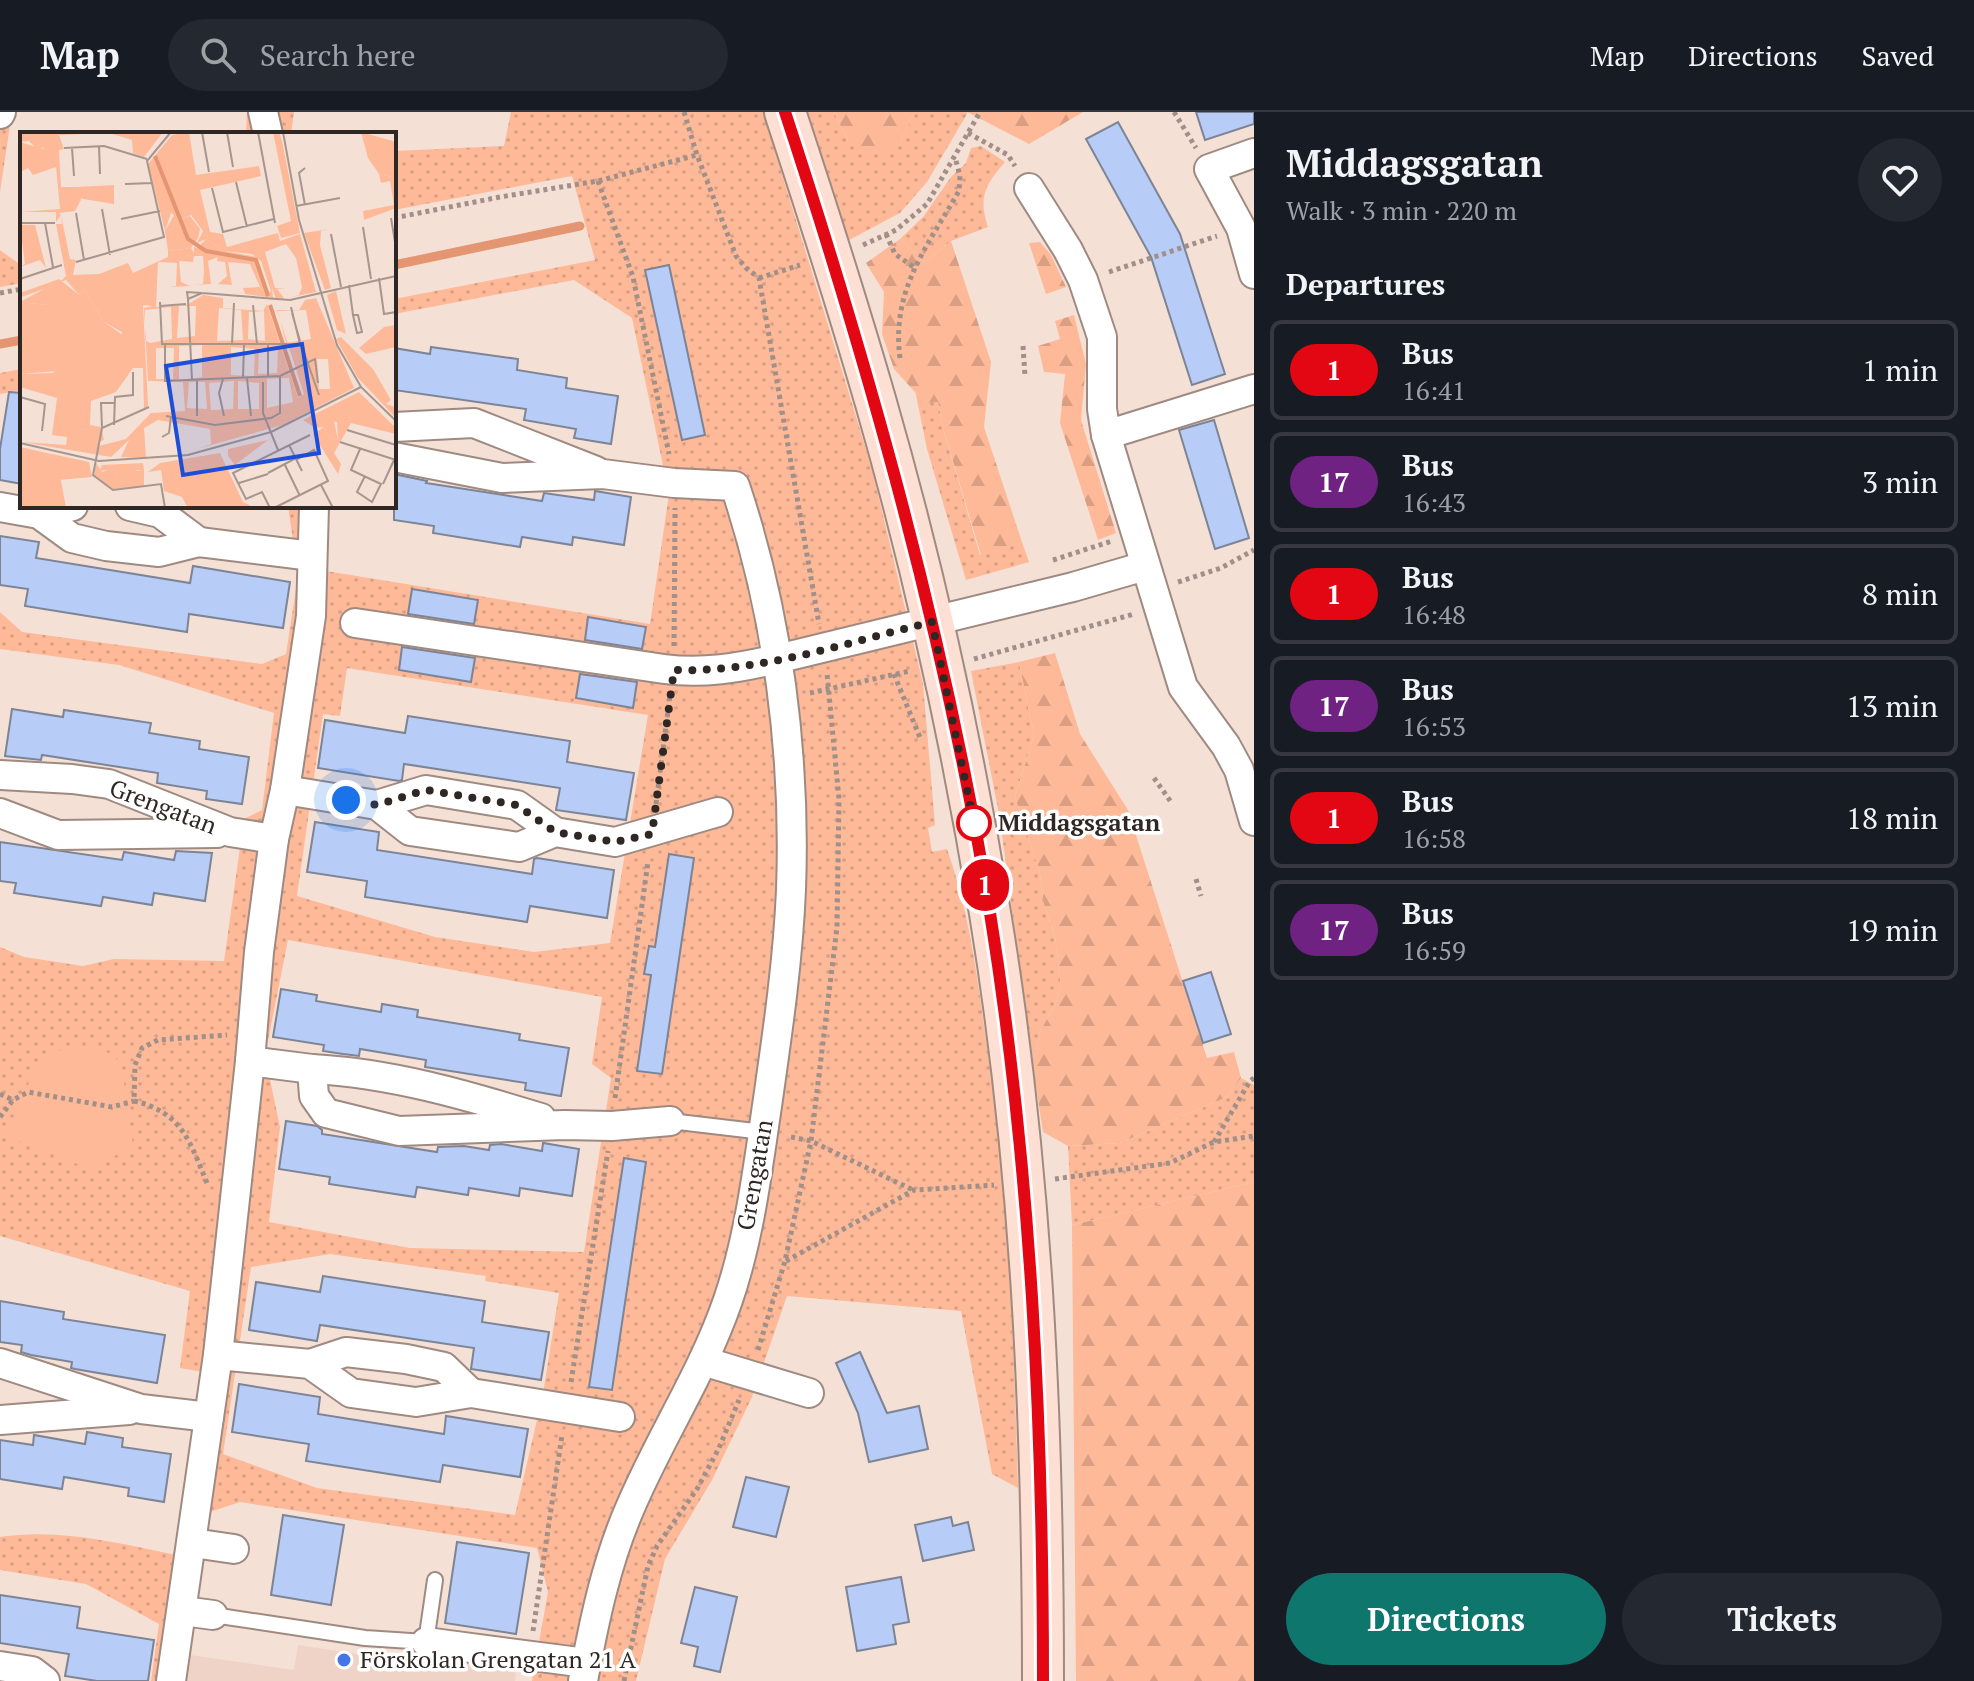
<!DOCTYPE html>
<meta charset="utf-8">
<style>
:root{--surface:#171b24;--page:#242831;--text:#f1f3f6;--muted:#9ea1a6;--line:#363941;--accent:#0f766e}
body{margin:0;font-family:"PT Serif",serif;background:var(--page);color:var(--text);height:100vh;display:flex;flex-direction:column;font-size:30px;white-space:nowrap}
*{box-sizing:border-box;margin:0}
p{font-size:26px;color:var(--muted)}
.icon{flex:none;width:44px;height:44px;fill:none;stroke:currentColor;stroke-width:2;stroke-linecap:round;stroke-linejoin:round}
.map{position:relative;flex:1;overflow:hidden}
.panel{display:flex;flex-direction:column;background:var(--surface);width:720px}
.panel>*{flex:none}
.badge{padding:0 16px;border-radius:26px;font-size:28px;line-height:52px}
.you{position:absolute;width:40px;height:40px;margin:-20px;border:6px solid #fff;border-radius:50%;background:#1a73e8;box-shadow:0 0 0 12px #1a73e833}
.map>.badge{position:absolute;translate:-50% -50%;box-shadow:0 0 0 4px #fff}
h2{padding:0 32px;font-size:30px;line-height:72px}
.round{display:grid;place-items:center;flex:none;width:84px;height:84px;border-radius:42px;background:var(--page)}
.head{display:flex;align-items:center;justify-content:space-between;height:136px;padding:0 32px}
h1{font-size:38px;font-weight:800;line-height:60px}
.action{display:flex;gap:16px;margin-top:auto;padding:16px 32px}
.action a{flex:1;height:92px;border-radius:48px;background:var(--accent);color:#fff;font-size:32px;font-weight:800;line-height:92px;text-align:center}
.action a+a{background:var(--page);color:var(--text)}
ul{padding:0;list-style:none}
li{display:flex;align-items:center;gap:24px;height:100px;margin:0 16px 12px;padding:0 16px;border:4px solid var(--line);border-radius:12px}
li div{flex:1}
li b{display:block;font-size:30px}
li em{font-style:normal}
li .badge{min-width:88px;font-weight:700;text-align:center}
header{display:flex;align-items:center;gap:48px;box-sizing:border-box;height:112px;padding:0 40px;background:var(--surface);border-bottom:2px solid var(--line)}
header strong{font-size:38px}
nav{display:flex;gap:44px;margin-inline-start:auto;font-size:28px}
.search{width:560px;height:72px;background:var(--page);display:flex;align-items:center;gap:20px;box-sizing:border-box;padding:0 28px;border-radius:44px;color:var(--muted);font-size:30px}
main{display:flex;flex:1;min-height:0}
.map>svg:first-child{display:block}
.built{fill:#f0d3c7}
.grass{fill:url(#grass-dots);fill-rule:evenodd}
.forest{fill:url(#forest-firs)}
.park{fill:#feb998}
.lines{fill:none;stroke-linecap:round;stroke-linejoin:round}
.stream{stroke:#e39671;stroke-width:9}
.building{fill:#b7ccf6;stroke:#7c8495;stroke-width:2}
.service-casing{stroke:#9e8a81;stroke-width:18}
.minor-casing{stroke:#9e8a81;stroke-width:32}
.secondary-casing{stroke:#9e8a81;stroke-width:44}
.path{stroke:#a09089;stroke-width:5;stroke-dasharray:4 4;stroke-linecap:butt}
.service{stroke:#fff;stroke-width:14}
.minor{stroke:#fff;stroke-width:28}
.secondary{stroke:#fde0d3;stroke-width:40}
.line-casing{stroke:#fff;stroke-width:18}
.line{stroke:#e30613;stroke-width:12}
.walk{stroke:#2f2723;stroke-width:8;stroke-dasharray:0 14.4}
.stop-dot{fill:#fff;stroke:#e30613;stroke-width:4}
.poi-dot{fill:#4575e7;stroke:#fff;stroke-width:3}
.labels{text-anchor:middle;stroke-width:7;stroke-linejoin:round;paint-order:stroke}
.street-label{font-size:24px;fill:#2f2723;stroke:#fff}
.stop-label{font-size:24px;font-weight:bold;fill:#2f2723;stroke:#fff;text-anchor:start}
.poi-label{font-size:24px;fill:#2f2723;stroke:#fff;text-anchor:start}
.inset-river{fill:none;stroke:#e39671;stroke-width:4}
.inset-road{fill:none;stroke:#a6968e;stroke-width:2}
.view{fill:#1d4ed8;fill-opacity:0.15;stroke:#1d4ed8;stroke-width:4}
.inset-edge{fill:none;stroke:#2f2723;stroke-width:4}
</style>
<header>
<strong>Map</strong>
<div class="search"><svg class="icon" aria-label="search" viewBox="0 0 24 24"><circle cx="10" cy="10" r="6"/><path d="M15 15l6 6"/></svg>Search here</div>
<nav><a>Map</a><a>Directions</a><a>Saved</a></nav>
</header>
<main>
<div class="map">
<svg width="1254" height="1569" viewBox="0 0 1254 1569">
<defs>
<pattern id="grass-dots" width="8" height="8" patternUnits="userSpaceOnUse" patternTransform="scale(2)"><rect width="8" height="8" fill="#feb998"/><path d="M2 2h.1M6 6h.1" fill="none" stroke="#da9f83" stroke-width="1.8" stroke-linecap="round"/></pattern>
<pattern id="forest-firs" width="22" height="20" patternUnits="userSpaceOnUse" patternTransform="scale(2)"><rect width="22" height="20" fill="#feb998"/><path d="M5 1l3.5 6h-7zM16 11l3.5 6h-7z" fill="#da9f83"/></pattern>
</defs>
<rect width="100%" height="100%" fill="#f5e0d6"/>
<path class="built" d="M298,1533L429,1553L432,1539L516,1561L515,1569H177L183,1542L294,1558Z"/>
<g class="grass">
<path d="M0,0H12L0,80Z"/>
<path d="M247,0H294L291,22H246Z"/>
<path d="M511,0H763L872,357L923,572L935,713L928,716L932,740L947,737C969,799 977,863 986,927C1008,1077 1014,1226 1018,1376L992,1362L961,1199L787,1184L752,1285L712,1368L665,1447L636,1569H532L548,1480L537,1436L240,1390L207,1401L166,1569H151L159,1512L86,1472L0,1458V1425C61,1416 121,1432 181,1444L203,1260L180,1256L190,1179L0,1124V835L24,845L83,854L114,847L224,849L244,707L262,698L274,601L119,553L0,537V500L22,520L262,552L286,542L298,463L288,394H328L320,458L650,512L669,382L632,206L574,168L394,202V187L595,148L572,64L394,98V39L504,34ZM347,556L648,603L610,831L534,840L435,825L297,784L323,602L340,604ZM288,828L602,885L592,952L611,966L584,1140L410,1136L269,1110L280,1015L265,944ZM330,1142L486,1164L485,1169L559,1181L543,1282L515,1403L317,1376L223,1342L251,1155Z"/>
<path d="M808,0H834L849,31L900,30L915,0H967V2L927,70L900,101L849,128Z"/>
<path d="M981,34L1005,50C985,73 978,85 988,115L951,129L925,150L900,127L923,105L951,65L966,51L971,36Z"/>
<path d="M0,138L22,154V171L0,175Z"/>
<path d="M22,257V278L0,282V261Z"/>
<path d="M915,278L925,290H938L943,316L980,443L1022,430L1029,450L966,468L927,337Z"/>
<path d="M1019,550L1034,623L1015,685L1040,761L1043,789L1055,825L1061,873L1056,890L1040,920L1032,950L1000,707L971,559Z"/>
<path d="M1241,966L1254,973V1070L1072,1113L1068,1034L1120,1031L1227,985Z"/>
</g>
<g class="forest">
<path d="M834,0H915L900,30L880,42L849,31Z"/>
<path d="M967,0H1083L1029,32Z"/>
<path d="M900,127L925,150L951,129L991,250L984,315L1022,430L981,443L943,316L938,290L925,291L894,257L882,222L884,180L866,151Z"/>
<path d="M1040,130L1051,143L1066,175L1046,182L1029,131Z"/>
<path d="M1074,203L1086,252L1081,308L1116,421L1098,428L1060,311L1065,262L1044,260L1038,234L1060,227L1055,209Z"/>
<path d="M1055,541L1080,622L1128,698L1207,946L1234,940L1241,966L1227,985L1120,1031L1068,1034L1043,1020L1032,950L1040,920L1056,890L1061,873L1055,825L1043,789L1040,761L1015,685L1034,623L1019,550Z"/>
<path d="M1254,1070V1569H1076L1072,1113Z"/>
</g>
<path class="park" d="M97,933L121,950L133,1034L90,1057L6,1024L27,974L50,940Z"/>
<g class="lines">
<g class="stream">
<path d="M394,153L580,114"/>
<path d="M0,232L22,228"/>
</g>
</g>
<g class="building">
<path d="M1196,0H1254V12L1205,28Z"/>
<path d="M1118,10L1180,122L1225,262L1192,273L1151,145L1086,27Z"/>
<path d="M669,153L705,323L682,328L645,158Z"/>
<path d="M431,235L518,247L517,258L567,266L566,276L618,284L611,332L574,326L576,317L524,308L526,297L394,278V236L430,242Z"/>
<path d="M9,280L22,281V372L0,368V337Z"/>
<path d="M1214,308L1249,426L1215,437L1179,318Z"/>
<path d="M394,362L427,369L426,371L542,389L544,381L594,388L595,379L631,385L624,433L573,425L572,433L522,425L520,435L433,421L434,414L394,408Z"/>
<path d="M0,424L39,430L36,446L190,471L193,454L290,470L283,516L189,502L187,520L25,494L28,477L0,473Z"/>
<path d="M412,477L478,488L474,512L408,502Z"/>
<path d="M588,505L646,515L642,537L585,528Z"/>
<path d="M402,535L475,546L471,570L399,558Z"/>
<path d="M580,562L637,570L633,596L576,586Z"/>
<path d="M12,597L63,605L64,598L151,611L149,621L200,629L199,637L249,645L242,692L206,687L207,679L157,671L158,661L42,643L41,648L5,644Z"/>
<path d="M408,604L570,629L567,650L634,661L626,708L556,698L560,676L404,652L402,668L399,669L318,656L325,608L405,621Z"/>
<path d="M315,710L379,720L377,738L532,762L534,747L537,746L614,758L607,806L530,794L527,810L365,785L367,769L307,760Z"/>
<path d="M0,730L122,748L124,740L174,748L176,739L212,741L205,789L154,781L152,793L103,785L101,794L14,781L16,771L0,769Z"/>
<path d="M669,742L694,746L662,962L637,959L651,863L644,862L649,834L655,835Z"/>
<path d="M1211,860L1231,922L1203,931L1183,869Z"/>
<path d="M281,877L317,883L316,889L381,900L382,892L418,898L417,905L520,922L519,928L569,936L561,984L525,978L526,971L425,955L426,948L360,937L359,944L343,942L323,939L324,933L273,925Z"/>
<path d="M286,1009L317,1014L322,1018V1022L437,1040L438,1035L464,1034L489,1038L490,1033L501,1032L542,1039L543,1031L579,1037L572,1084L520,1076L519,1084L469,1076L468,1083L417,1075L415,1085L329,1072L330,1065L279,1057Z"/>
<path d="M624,1046L646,1050L612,1278L589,1275Z"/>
<path d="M323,1164L485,1189L482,1210L549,1220L541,1268L471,1257L474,1236L320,1213L317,1229L249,1218L256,1170L320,1180Z"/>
<path d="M0,1189L64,1200L63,1207L165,1223L157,1271L75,1257L71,1256L72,1250L31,1243L21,1240L22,1233L0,1230Z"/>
<path d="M860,1240L887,1301L919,1294L928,1337L869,1350L858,1301L836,1251Z"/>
<path d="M239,1272L320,1285L318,1302L444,1322L446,1304L528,1317L520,1365L443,1353L440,1370L306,1349L309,1332L232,1320Z"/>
<path d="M87,1320L123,1326L122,1335L171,1342L164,1390L128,1384L129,1376L64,1365L62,1377L0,1367V1328L33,1333L34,1323L85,1332Z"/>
<path d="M746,1365L789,1375L776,1425L733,1415Z"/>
<path d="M283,1403L344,1413L331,1493L271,1483Z"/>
<path d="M951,1405L953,1414L968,1410L974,1438L923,1449L915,1413Z"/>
<path d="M457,1430L529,1441L516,1522L445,1511Z"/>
<path d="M901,1465L909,1510L893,1513L896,1532L857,1539L846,1475Z"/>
<path d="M695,1475L737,1485L720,1560L694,1554L698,1535L681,1531Z"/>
<path d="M0,1483L80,1495L77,1516L154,1528L148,1569H97L65,1564L69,1542L0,1531Z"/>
</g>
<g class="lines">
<g class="service-casing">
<g id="service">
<path d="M670,1009L763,1020"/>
<path d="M213,1503L365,1526L426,1530L435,1468"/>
</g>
</g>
<g class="minor-casing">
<g id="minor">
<path d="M263,0L268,22"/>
<path d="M0,2L1,0"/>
<path d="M1254,41L1209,57L1241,116L1254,162"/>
<path d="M1029,76L1068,138L1083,168L1102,225V297L1106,323L1183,575L1226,634L1239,658L1254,709"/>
<path d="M394,315L474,311L596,359"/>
<path d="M1106,323L1254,277"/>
<path d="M394,345L502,366L603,362L674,371L735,374C778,502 796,642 791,778C788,848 778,917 768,987C758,1054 750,1124 728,1188C703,1261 660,1325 630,1396C606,1451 594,1510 583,1569"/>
<path d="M130,394L160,401L199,430"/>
<path d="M0,395L39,402L72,426L106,434L159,440L199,430L312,444"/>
<path d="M39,402L73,394"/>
<path d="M355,511L664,557C703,562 739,556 777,547L1073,475L1145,454"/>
<path d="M0,663L72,667L109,672L230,720L274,727"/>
<path d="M285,678L377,693L410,719L519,735L555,720L615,730L718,700"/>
<path d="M377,693L426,678L517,693L555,720"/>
<path d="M0,701L58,723L217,721"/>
<path d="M250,949L312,957L314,984L326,1001L399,1019L564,1013L612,1014L670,1009"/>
<path d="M312,957C391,961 466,983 541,1006"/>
<path d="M218,1243L310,1252L351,1281L416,1290L471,1281L620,1305"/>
<path d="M703,1249L809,1281"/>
<path d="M0,1251L141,1297L209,1305"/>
<path d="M310,1252L346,1240L406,1247L444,1255L471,1281"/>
<path d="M0,1308L129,1298"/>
<path d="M193,1431L234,1437"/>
<path d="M183,1499L213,1503"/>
<path d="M426,1530L586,1551"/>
<path d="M0,1554L32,1559L45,1569"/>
<path d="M171,1569L218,1243L250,949L259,840L274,727L285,678L311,504L314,394"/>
</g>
</g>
<g class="secondary-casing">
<path id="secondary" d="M785,0C817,97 848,194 876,291C924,458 962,630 990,801C1032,1055 1043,1312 1043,1569"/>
</g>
<g class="path">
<path d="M684,0L697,43L736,144L746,156L759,166L819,512"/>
<path d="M1174,0L1196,36"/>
<path d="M968,21L1008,43L1015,54"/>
<path d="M598,69L633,165L669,342"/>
<path d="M394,106L500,85L598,69L697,43"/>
<path d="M886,122L895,142L915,156"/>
<path d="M863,133L896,118L927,92L980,0"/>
<path d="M1109,160L1217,124"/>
<path d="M759,166L800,153"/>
<path d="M0,181L22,177"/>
<path d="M1023,234L1025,264"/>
<path d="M900,246C891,178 927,135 959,79L960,64L955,45"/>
<path d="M1053,448L1112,429"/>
<path d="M1178,470L1221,456L1254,438"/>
<path d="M674,534L675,396"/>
<path d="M974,547L1134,502"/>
<path d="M894,562L921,628"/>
<path d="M810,581L910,559"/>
<path d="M1154,666L1171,690"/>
<path d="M656,692L670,583"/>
<path d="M1196,767L1201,784"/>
<path d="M0,982L13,988"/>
<path d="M615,986L648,750"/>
<path d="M0,1005L13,988L28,980L112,995L134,989"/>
<path d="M791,1025L811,1029L913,1078"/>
<path d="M1214,1030L1250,969L1254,966"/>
<path d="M1055,1067L1170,1051L1214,1030L1254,1024"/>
<path d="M207,1071C190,1030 182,1000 134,989L135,953L142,936L158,928L227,923"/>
<path d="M786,1149L914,1078L994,1073"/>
<path d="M758,1238L785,1149L811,1029L837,815L839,687L827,561"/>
<path d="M571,1270L608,1039"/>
<path d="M533,1519L562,1323"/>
<path d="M624,1569L648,1454L657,1434L697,1377L719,1336L739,1288"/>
</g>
<use href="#service" class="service"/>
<use href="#minor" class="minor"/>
<use href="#secondary" class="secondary"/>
</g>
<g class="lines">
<g class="line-casing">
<path id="line" d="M785,0C871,262 946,528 990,801C1031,1055 1043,1312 1043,1569"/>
</g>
<use href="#line" class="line"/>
<path class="walk" d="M346,688L377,693L426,678L517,693L555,720L615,730L652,722L674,558C761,561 848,530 932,510L974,711"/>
</g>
<circle class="stop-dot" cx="974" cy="711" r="16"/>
<circle class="poi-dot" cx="344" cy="1548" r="8"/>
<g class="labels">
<g class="street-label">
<text transform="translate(163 695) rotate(21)" y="8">Grengatan</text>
<text transform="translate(755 1063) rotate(-80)" y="8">Grengatan</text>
</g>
<g class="stop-label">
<text x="998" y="719">Middagsgatan</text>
</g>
<g class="poi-label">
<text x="360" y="1556">Förskolan Grengatan 21 A</text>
</g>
</g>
<g transform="translate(20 20)">
<rect width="376" height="376" fill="#f5e0d6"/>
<path d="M31,0H143L124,25L113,21L112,8L89,1L39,3L44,17L39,18L41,55H56L61,68L55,79L39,81L41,83L50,127L56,128L53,143L79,142L108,131L113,141L148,125V119L171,116L174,121V115L233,129L245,163L251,159L241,129L232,122L204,119L186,107L177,111L183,99L171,83L161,87L151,81L145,99L128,32L152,3L169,0L176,43L239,34L241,44L180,58L190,100L203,102L207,115L258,101L260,109L280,102L296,160L267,166L279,163L282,155L276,126L266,112L245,120L255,156H266L257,157L264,166L256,167L252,156L253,166L225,162L223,156L240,155L230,132L208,130L212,153L198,152L207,144L205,130L197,129L198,125L188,129L191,152L174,153L183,152L184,139L183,124H174L173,130L159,129L161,150L170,154L149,155L156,154L157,131L138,130L136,175L167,173L183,163L203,166V176L243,179L247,172L278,266L284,262L257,178H279L285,168L296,166L334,256L263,293L177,317L191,312L190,297L138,288L124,296L126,326L101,325L109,308L91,325L2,310L46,313L47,305L32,303L37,266L0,255V242L33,241L47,222L5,186L0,188V170L28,173L47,189V246L96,236L102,200L84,190L64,157L59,163L46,148L40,150L46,144L36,92H42L41,83L36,90V80H0L40,77L36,35L13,43L8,36L0,40V10L23,17ZM123,173L133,174L124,176L128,249L163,250L165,279L131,281L106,307L79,314L78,310L84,308L81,295L70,293L71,269L96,260L113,236H123L124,278L128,274ZM159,174H176L175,204L157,206ZM151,175L152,207L130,211L125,208V178ZM199,176L221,178L223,208L197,209ZM286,178L291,207L266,211L258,179ZM244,179L245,209L228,207L229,180ZM182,213V245L159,248V214ZM211,215L235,217L234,244L211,243ZM136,216H154L153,247H136ZM239,216H258L257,241L238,242ZM297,227H308L310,257H299ZM269,246L273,270L247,276V247ZM214,249L213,277L191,278L189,251ZM218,249L239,251V277H218ZM169,250H185L187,277L167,276ZM253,0H259L262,9L280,101L261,106L257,94L271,89ZM359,42L376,46V76L344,88L343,79L374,73L370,49L361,51ZM0,93H15L26,136L20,128L0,135L5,132ZM310,97L301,99L300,113L311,156L305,158L284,101ZM316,159L326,202L317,198L307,163ZM339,260L376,296L328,285L314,289L318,308L310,306L304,295L295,296L283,288ZM27,321L69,330L72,345L39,348L38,331Z" fill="#feb998" fill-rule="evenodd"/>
<path d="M0,0H31L29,13L18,18L9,9L0,10ZM341,0L376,10V46L359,42L348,26ZM94,53V72L57,66L56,55ZM157,78L161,87L170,84L180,97L178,106L171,116L148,119L145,99ZM186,107L204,119L237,125L250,163H245L233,129L175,118ZM39,147L59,163L64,157L84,190L114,211L115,228L96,236L93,255L70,265L47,246V190L27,173L0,170L24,157L1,165L0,161ZM5,186L20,187L39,202L47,222L37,239L0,242V188ZM376,193V215L346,222L339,216L364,195ZM321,205L353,237L371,268L366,272L376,275V286L338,246L316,207ZM314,284L353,287L376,296V302L331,291L314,321L321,332L318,342L293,302L304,295L310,306L318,308L317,290L309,289ZM248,308L215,333L208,324V317ZM0,315L27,321L38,331L46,376H0ZM200,321L223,370L235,376H168L162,365L144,359L141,338L128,340L140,331ZM123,331L124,338H116L108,351H99L93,337L80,339L82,333Z" fill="#feb998"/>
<path d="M103,155L117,182L103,189L89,162ZM76,331L82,340L93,336L99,351H108L114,339L124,338V354L93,357L74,343Z" fill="#feb998"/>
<path class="inset-river" d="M135,24L168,107L186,119L236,128L248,164M250,173L280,264"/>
<path class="inset-road" d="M182,0L189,40M207,0L213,35M238,0L255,91M263,0L279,88L317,213L341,255L376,289M79,14L80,42M44,16L84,14L127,27M52,16L54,44M285,36L279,41L285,73M216,50L227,95M105,52L132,51M192,56L203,100L254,87M276,74L320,66M82,77L90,123M56,81L64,128M371,86L376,116M101,87L140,79M0,91H35M25,91L33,135M343,95L351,147M311,102L321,155M56,130L144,105L127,29L151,0M359,146L364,182L376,180M0,147L42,133M329,153L333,183L337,201L342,200L338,183H333M182,161L167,160L168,167L182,161L270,168L376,144M168,167L172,248M140,170L142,212H281L299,263M233,173L237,212M140,174L166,172M271,175L280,212M272,181L280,209M145,212V249L260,244L295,227L298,251M212,212L214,171M248,245V212M223,246L224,212M227,246L231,284M203,247L199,261L204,284M177,248V284M243,250V281L258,318M0,265L25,272L22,299M129,275L82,296L73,343L93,358L141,352L145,376M146,284L195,293L251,286L260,281V244M94,293L95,265L113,263V240M82,296L81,271H94M327,298L376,313M142,305L149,301L151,284M320,310L376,328M0,311L79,329L168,323L251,300L341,255M269,313L282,339M340,317L331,338L361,352L352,370L337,360L345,344M265,333L280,364M248,341L276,326M219,351L248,342M363,352L374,328M301,353L313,376M250,376L242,360L226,367L213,341L290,303M254,376L308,349L294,318L276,328"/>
<path class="view" d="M282,212L299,321L163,343L146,234Z"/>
<rect width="376" height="376" class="inset-edge"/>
</g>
</svg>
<div class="you" style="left:346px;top:688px"></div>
<b class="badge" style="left:985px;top:773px;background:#e30613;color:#fff">1</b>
</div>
<section class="panel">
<div class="head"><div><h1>Middagsgatan</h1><p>Walk · 3 min · 220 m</p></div><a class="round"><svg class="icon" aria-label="heart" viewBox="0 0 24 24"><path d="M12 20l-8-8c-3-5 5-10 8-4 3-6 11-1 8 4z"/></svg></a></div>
<h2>Departures</h2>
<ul>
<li><span class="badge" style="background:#e30613;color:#fff">1</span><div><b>Bus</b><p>16:41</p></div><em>1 min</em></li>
<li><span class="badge" style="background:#702283;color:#fff">17</span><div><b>Bus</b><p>16:43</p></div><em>3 min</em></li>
<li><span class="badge" style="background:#e30613;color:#fff">1</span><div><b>Bus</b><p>16:48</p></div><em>8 min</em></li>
<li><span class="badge" style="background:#702283;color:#fff">17</span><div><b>Bus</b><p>16:53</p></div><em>13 min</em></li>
<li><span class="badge" style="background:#e30613;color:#fff">1</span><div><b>Bus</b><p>16:58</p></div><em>18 min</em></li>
<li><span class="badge" style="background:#702283;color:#fff">17</span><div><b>Bus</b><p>16:59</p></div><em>19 min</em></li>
</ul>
<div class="action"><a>Directions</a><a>Tickets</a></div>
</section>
</main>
